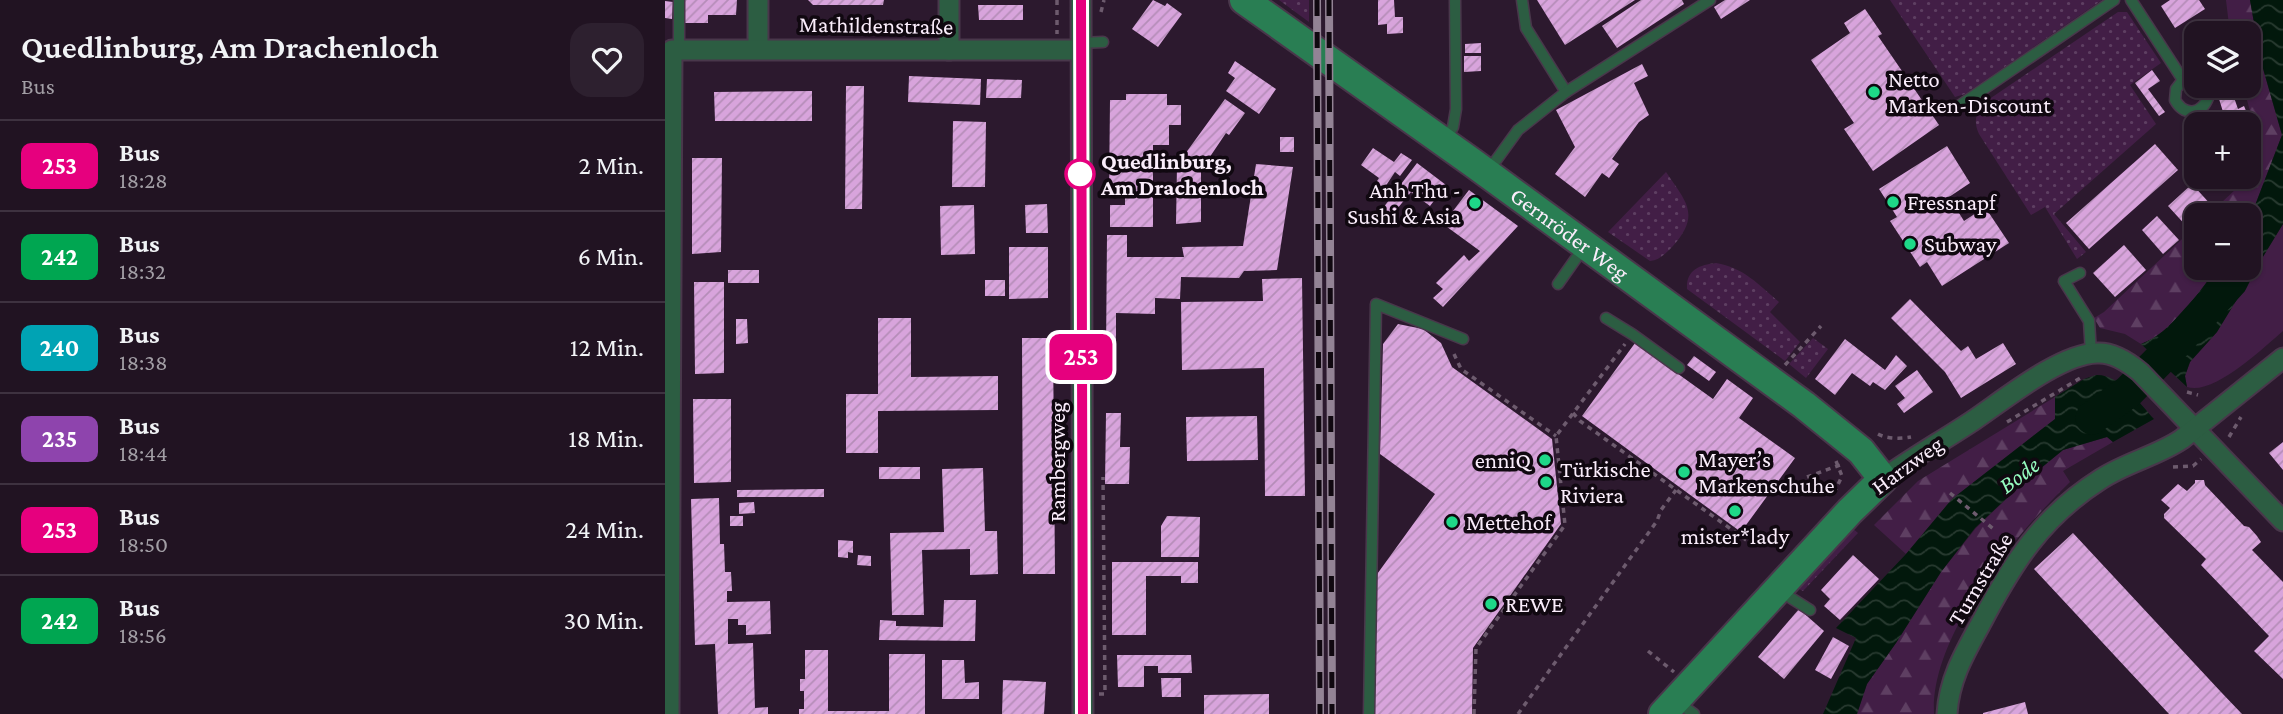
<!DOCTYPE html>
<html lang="de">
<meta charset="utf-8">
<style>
:root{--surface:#211322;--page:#2d202f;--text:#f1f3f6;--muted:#a29ea5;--line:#3e3240}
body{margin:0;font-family:"Crimson Pro",serif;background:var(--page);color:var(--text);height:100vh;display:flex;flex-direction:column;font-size:26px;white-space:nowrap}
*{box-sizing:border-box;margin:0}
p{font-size:23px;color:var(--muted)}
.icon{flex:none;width:38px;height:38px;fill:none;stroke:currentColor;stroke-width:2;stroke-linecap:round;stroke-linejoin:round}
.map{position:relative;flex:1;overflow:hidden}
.details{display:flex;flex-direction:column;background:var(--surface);width:665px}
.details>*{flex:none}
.badge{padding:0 14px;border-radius:10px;font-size:24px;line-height:46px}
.fabs{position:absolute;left:1519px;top:21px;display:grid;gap:14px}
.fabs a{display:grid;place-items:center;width:77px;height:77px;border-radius:14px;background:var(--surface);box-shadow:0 2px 5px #0004,0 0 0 2px var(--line);font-size:35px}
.map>.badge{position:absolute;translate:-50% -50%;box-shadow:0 0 0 4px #fff}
.round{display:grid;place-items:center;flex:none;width:74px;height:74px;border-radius:21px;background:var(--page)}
.summary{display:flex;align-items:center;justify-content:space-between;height:119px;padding:0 21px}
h1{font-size:33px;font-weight:600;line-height:52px}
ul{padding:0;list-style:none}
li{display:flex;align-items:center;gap:21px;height:91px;padding:0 21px;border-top:2px solid var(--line)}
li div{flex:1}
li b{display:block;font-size:26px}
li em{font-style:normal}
li .badge{min-width:77px;font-weight:700;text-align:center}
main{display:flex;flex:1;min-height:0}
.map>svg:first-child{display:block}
.grass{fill:url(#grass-dots)}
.forest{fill:url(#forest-firs)}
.park{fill:#421e46}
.water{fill:url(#water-waves)}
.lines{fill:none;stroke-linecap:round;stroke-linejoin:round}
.river{stroke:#02180c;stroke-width:33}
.building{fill:url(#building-hatch)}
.lane-casing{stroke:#49374b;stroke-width:13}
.street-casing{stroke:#49374b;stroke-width:23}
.secondary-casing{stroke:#49374b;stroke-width:32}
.path{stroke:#6d5b6e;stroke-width:3.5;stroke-dasharray:5 5;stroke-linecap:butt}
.lane{stroke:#2c5d42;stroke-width:10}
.street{stroke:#2c5d42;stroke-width:19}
.secondary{stroke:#297e53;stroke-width:28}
.rail-casing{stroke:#938395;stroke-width:8}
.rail{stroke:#100810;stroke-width:5;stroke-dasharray:16;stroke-linecap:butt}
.line-casing{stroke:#fff;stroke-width:16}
.line{stroke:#e6007e;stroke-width:10}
.poi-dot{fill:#1ed888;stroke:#100810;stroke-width:2.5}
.stop-dot{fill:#fff;stroke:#e6007e;stroke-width:3.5}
.labels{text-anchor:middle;stroke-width:7;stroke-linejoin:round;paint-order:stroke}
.street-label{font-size:23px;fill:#faedfb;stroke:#100810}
.poi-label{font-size:23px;fill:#faedfb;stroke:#100810;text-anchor:start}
.stop-label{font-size:23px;font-weight:bold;fill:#faedfb;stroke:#100810;text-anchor:start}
.water-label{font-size:24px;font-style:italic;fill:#95fbbf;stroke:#100810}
</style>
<main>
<section class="details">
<div class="summary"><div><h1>Quedlinburg, Am Drachenloch</h1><p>Bus</p></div><a class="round"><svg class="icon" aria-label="heart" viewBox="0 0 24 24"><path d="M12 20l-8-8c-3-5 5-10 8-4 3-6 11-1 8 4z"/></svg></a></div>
<ul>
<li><span class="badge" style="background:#e6007e;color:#fff">253</span><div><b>Bus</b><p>18:28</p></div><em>2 Min.</em></li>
<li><span class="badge" style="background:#00a651;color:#fff">242</span><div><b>Bus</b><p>18:32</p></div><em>6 Min.</em></li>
<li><span class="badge" style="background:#00a3b4;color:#fff">240</span><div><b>Bus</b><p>18:38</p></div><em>12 Min.</em></li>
<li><span class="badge" style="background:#8e44ad;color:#fff">235</span><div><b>Bus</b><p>18:44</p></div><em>18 Min.</em></li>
<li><span class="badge" style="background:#e6007e;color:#fff">253</span><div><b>Bus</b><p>18:50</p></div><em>24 Min.</em></li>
<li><span class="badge" style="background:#00a651;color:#fff">242</span><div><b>Bus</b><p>18:56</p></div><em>30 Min.</em></li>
</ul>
</section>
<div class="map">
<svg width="1618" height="714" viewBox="0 0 1618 714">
<defs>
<pattern id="grass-dots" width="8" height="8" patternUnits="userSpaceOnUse" patternTransform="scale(1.75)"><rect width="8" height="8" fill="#421e46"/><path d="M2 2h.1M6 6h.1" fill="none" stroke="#5e3f62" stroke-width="1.8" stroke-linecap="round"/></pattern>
<pattern id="forest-firs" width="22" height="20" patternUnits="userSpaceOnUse" patternTransform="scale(1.75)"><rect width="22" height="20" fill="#421e46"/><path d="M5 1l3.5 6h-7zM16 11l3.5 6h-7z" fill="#5e3f62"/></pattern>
<pattern id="water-waves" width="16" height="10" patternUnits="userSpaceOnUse" patternTransform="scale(1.75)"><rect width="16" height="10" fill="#02180c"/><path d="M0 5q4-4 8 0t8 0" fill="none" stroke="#283a30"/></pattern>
<pattern id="building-hatch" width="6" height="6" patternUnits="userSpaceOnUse" patternTransform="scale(1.75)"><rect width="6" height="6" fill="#d8a4dc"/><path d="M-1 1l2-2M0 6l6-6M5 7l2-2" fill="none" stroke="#b58db8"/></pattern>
</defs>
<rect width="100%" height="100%" fill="#2c192e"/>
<g class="grass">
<path d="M614,0H644V22Z"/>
<path d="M1225,0H1437L1300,94L1290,97Z"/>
<path d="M1453,12H1462L1496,63L1465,85L1491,124L1389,214L1421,252L1412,259L1380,207L1366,215L1314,134C1308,121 1311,112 1320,102Z"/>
<path d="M1001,172C1021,202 1036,214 1008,246C1001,253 995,260 985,261L943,232Z"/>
<path d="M1051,263C1078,267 1094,285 1114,302L1105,312L1135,342L1120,361L1022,289C1021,270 1034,265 1051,263Z"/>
<path d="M1148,338L1163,349L1141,378L1124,364Z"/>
<path d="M1187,528L1193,533L1138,591L1132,588Z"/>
</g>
<g class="forest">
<path d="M1561,0H1585L1595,58L1617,135L1584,221V215H1543L1584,177L1598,142L1595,124L1589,125L1578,86H1584V33H1565Z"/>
<path d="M1531,226V268H1552C1533,294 1506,333 1476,344L1460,334L1435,328L1429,318L1439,312Z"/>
<path d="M1390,397V419L1287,499L1241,554L1209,525L1253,481Z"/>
<path d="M1442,437L1448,442L1398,471L1405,482C1351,534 1265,635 1269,714H1192L1202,684L1231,643L1276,572L1311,528L1359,482L1398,450Z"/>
</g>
<path class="park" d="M1618,224V331C1598,348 1548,396 1522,387L1520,376L1525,362L1552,332Z"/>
<g class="water">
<path d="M1585,0H1618V224L1552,332L1525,362L1520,376L1522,387L1476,344C1506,333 1533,294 1552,268H1584V221L1617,135L1595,58Z"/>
<path d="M1431,375C1455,374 1474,403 1489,419L1448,442L1442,437L1398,450L1359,482L1310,528L1276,572L1231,643L1202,684L1192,714H1158L1191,638L1171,628L1241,554L1287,499L1390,419V397L1419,379Z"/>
</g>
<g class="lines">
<path class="river" d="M1427,418L1463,392L1510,344L1566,282L1573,268"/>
</g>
<g class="building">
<path d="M20,0H72L71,15H43V23H19Z"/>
<path d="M143,0H219L218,5H148Z"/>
<path d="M488,0L500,6L502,3L517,14L493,47L467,29Z"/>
<path d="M713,0H729L730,17H738V33L722,34V24L713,25Z"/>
<path d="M872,0H970L900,45Z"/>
<path d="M976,0H1017L1019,4L952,48L937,26Z"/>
<path d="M1060,0H1085L1056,19L1049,7Z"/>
<path d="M1505,0H1534L1540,9L1510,28L1496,6Z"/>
<path d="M0,1L8,2L7,19L0,18Z"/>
<path d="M313,5H358V20H314Z"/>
<path d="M1200,9L1217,34L1213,36L1274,125L1208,171L1179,129L1189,123L1146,60L1185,33L1179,23Z"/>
<path d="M816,43V53H800V44Z"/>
<path d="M799,56H816V71L799,72Z"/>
<path d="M570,61L611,89L594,114L561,91L570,78L563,73Z"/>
<path d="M977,64L983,76L969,83L984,115L974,122L947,159L954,164L944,178L937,173L920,197L890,174L910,147L891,110Z"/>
<path d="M1487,70L1495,81L1483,89L1500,112L1494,116L1470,83Z"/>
<path d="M244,76L316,79L315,105L243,102Z"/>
<path d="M322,79L357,80L356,98H321Z"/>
<path d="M181,86H199L197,209H180Z"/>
<path d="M1550,86H1565L1573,109L1579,106L1588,127L1594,125L1596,138L1593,152L1584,148V124H1549L1547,120L1559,115Z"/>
<path d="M147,91V121H50L49,92Z"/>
<path d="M461,94H502V105H516V125H504V145H488V227H445V205H460V194H444L445,100H461Z"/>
<path d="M560,99L580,113L564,135L561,133L536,170V222L511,224L512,165Z"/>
<path d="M288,121L321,122L320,187H287Z"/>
<rect x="615" y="137" width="14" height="15"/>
<path d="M1490,144L1513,170L1424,249L1401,223Z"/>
<path d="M1282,146L1305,183L1284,197L1299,221L1320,207L1344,243L1277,286L1262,262L1255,267L1225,221L1232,217L1214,189Z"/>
<path d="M708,148L729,162L736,153L747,160L735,176L730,172L718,190L710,184L714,178L696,165Z"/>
<path d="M27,158H57L56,252L27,254Z"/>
<path d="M752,163L781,185L765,206L746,192L727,215L718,208Z"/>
<path d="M591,164L628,167L612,270L579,271L574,278L516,277L515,299L490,298V314L451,313V353H441L442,235H462V257H519L517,247L578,246Z"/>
<path d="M1544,177H1570L1564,190L1550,185Z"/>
<path d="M1527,184L1548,207L1539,215H1531V222L1524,229L1503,206Z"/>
<path d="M804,190L853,226L778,307L768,298L778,289L771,283L799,255L804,261L815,251L778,224Z"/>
<path d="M382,204L383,233H361L360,205Z"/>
<path d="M309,205L310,254L276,255L275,206Z"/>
<path d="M1492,216L1514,240L1498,254L1477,230Z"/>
<path d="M1459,245L1481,270L1450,297L1428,273Z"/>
<path d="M344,247H383V298L344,299Z"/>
<rect x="63" y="270" width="31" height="13"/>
<path d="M637,278L640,496H600L599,368L517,370L516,302L598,301L597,279Z"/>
<rect x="320" y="280" width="20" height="16"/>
<path d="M29,282H59V373L30,374Z"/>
<path d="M1245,299L1296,351L1303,346L1311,359L1338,343L1351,364L1296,398L1280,372L1226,318Z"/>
<path d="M213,318H246V377L333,376V410L213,411V453H181V394H213Z"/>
<path d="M71,319H82L83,343L71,344Z"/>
<path d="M733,324L758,329L776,343L787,367L887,439L896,524L808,648L807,714H710V577L770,494L715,454L718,344Z"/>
<path d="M357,338H388L390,574H358Z"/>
<path d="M1180,339L1220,370L1231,355L1242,366L1220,390L1208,382L1205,386L1187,373L1170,395L1150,379Z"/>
<path d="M970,343L1048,399L1062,379L1088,398L1074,418L1130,458L1076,532L917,416Z"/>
<path d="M1029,356L1051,372L1044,381L1022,365Z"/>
<path d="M1252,370L1268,392L1239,413L1232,404L1240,398L1230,386Z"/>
<path d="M28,399H66V482L29,483Z"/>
<path d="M441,413H456L455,447H465L464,484H440Z"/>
<path d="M592,416L593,460L522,461L521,417Z"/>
<path d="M1618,442V470L1604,453Z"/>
<rect x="214" y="467" width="41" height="12"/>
<path d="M318,468L320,531H332L333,574L305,575V549L257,550L259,615H227L225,533L279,532L277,469Z"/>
<path d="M1530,480H1539L1540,485L1579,526L1584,527L1592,536L1596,542L1587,550L1618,582V679L1589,651L1604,636L1536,565L1541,559L1499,518V514L1505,508L1496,500L1513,484L1522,491L1530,483Z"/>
<path d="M159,489V497H72V490Z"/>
<path d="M54,498L55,544H59L60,572H66L67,591H62V602L105,601L106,634L81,635V625H73V619H63V644L88,643L90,708L103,707V714H53L50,644L30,645L26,499Z"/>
<path d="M89,502L90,513L74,514V503Z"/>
<rect x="65" y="516" width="13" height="10"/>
<path d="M502,516L535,517L534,557H496V526Z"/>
<path d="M1408,533L1556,692L1577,714H1504L1369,569Z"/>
<path d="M173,540L188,541V553L183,552V558L173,557Z"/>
<path d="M193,555L206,556V566L192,565Z"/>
<path d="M1188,555L1214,579L1175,620L1159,606L1165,599L1156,590Z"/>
<path d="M447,562H533V583H516V576H481V635H447Z"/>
<path d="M279,600H311L310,641L214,640L215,620L231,621V626L278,627Z"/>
<path d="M1134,609L1159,631L1119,679L1093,657Z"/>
<path d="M1168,637L1184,646L1166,679L1150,670Z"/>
<path d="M140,650H163V711H224V654H260V714H134V709H139V691H135V679H140Z"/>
<path d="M452,655H526L527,673H493V666H479V687H453Z"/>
<path d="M277,660H299L300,683L314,682V699H277Z"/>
<path d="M496,678H516V697H497Z"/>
<path d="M338,680L381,682L379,714H337Z"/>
<path d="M604,694V714H539V695Z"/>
<path d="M1360,702L1363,714H1318V713Z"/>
</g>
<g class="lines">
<g class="lane-casing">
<g id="lane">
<path d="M857,0L861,28L901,92"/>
<path d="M1466,0L1518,80"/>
<path d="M415,43L438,42"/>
<path d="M14,49V0"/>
<path d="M1531,79L1518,80L1511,89L1510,100C1519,116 1536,115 1543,98L1541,86"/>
<path d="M1288,110L1449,0"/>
<path d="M779,141L788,127L791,109L790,0"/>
<path d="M824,170L853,130L901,92L1045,0"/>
<path d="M1415,273L1399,281L1424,321L1426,353"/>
<path d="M893,284L919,247"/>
<path d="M941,318L967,334L1014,368"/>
<path d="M1115,591L1145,610"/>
<path d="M1014,703L1029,714"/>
<path d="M704,714L711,304L798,339"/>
</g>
</g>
<g class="street-casing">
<g id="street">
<path d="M93,0V49"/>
<path d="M416,0L418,714"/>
<path d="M284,50V0"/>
<path d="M1218,479C1247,458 1279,440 1309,420C1340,399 1395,354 1432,353C1448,352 1463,362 1475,372L1618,521"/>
<path d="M4,714L7,50H415"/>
<path d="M1282,714C1284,680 1299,654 1315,625C1347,564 1376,517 1436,479C1462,462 1492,456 1517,439L1618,358"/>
</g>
</g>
<g class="secondary-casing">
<g id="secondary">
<path id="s1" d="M579,0L808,163L1139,405L1196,451L1218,479L1185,511L998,714"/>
</g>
</g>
<g class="path">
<path d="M392,0V34"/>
<path d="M436,12L439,0"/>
<path d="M789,354L796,369L891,436"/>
<path d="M1120,365L1156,326"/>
<path d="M1522,392L1533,395"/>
<path d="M908,413L915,421L1084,542"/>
<path d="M1342,422L1417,377"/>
<path d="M1213,434C1222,439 1236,439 1246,437"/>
<path d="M1564,437L1576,417"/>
<path d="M1508,467L1528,466L1536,459"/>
<path d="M1142,477L1175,465"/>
<path d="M1169,493L1177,476L1171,461"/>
<path d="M1285,493L1331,531"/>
<path d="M983,651L1009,672"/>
<path d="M434,694H440L438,477"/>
<path d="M809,714L811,648L900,525L891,436L960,344"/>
<path d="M853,714L992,521L996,510L1011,490"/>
</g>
<use href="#lane" class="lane"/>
<use href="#street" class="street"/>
<use href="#secondary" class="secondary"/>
<g class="rail-casing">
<g id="rail">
<path d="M652,0L655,714"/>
<path d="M664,0L667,714"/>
</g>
</g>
<use href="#rail" class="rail"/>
</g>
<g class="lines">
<g class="line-casing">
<path id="line" d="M416,0L418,714"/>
</g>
<use href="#line" class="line"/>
</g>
<g class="poi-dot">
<circle cx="1209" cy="92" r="7"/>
<circle cx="1228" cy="202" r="7"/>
<circle cx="810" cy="203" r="7"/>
<circle cx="1245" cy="244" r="7"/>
<circle cx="880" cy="460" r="7"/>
<circle cx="1019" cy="472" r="7"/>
<circle cx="881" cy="482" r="7"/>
<circle cx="1070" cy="511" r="7"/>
<circle cx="787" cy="522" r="7"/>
<circle cx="826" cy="604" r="7"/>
</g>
<circle class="stop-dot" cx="415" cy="174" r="14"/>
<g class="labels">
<g class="street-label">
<text transform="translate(211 25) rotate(1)" y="8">Mathildenstraße</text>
<text dy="8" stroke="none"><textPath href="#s1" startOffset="401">Gernröder Weg</textPath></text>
<text transform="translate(392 462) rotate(-90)" y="8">Rambergweg</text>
<text transform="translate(1242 465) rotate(-36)" y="8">Harzweg</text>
<text transform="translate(1315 579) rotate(-59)" y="8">Turnstraße</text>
</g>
<g class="poi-label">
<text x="1223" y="87">Netto<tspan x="1223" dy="26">Marken-Discount</tspan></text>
<text x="796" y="198" text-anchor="end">Anh Thu -<tspan x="796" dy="26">Sushi &amp; Asia</tspan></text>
<text x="1242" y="210">Fressnapf</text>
<text x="1259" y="252">Subway</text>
<text x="1033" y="467">Mayer’s<tspan x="1033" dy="26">Markenschuhe</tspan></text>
<text x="866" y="468" text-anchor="end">enniQ</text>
<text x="895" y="477">Türkische<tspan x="895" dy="26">Riviera</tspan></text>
<text x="801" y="530">Mettehof</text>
<text x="1070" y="544" text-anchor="middle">mister*lady</text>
<text x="840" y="612">REWE</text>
</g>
<g class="stop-label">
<text x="436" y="169">Quedlinburg,<tspan x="436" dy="26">Am Drachenloch</tspan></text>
</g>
<g class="water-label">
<text transform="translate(1354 475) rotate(-37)" y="8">Bode</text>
</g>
</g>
</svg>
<div class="fabs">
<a><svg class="icon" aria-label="layers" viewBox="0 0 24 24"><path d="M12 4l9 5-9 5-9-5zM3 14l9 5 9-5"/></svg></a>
<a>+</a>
<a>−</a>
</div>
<b class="badge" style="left:416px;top:357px;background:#e6007e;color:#fff">253</b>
</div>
</main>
